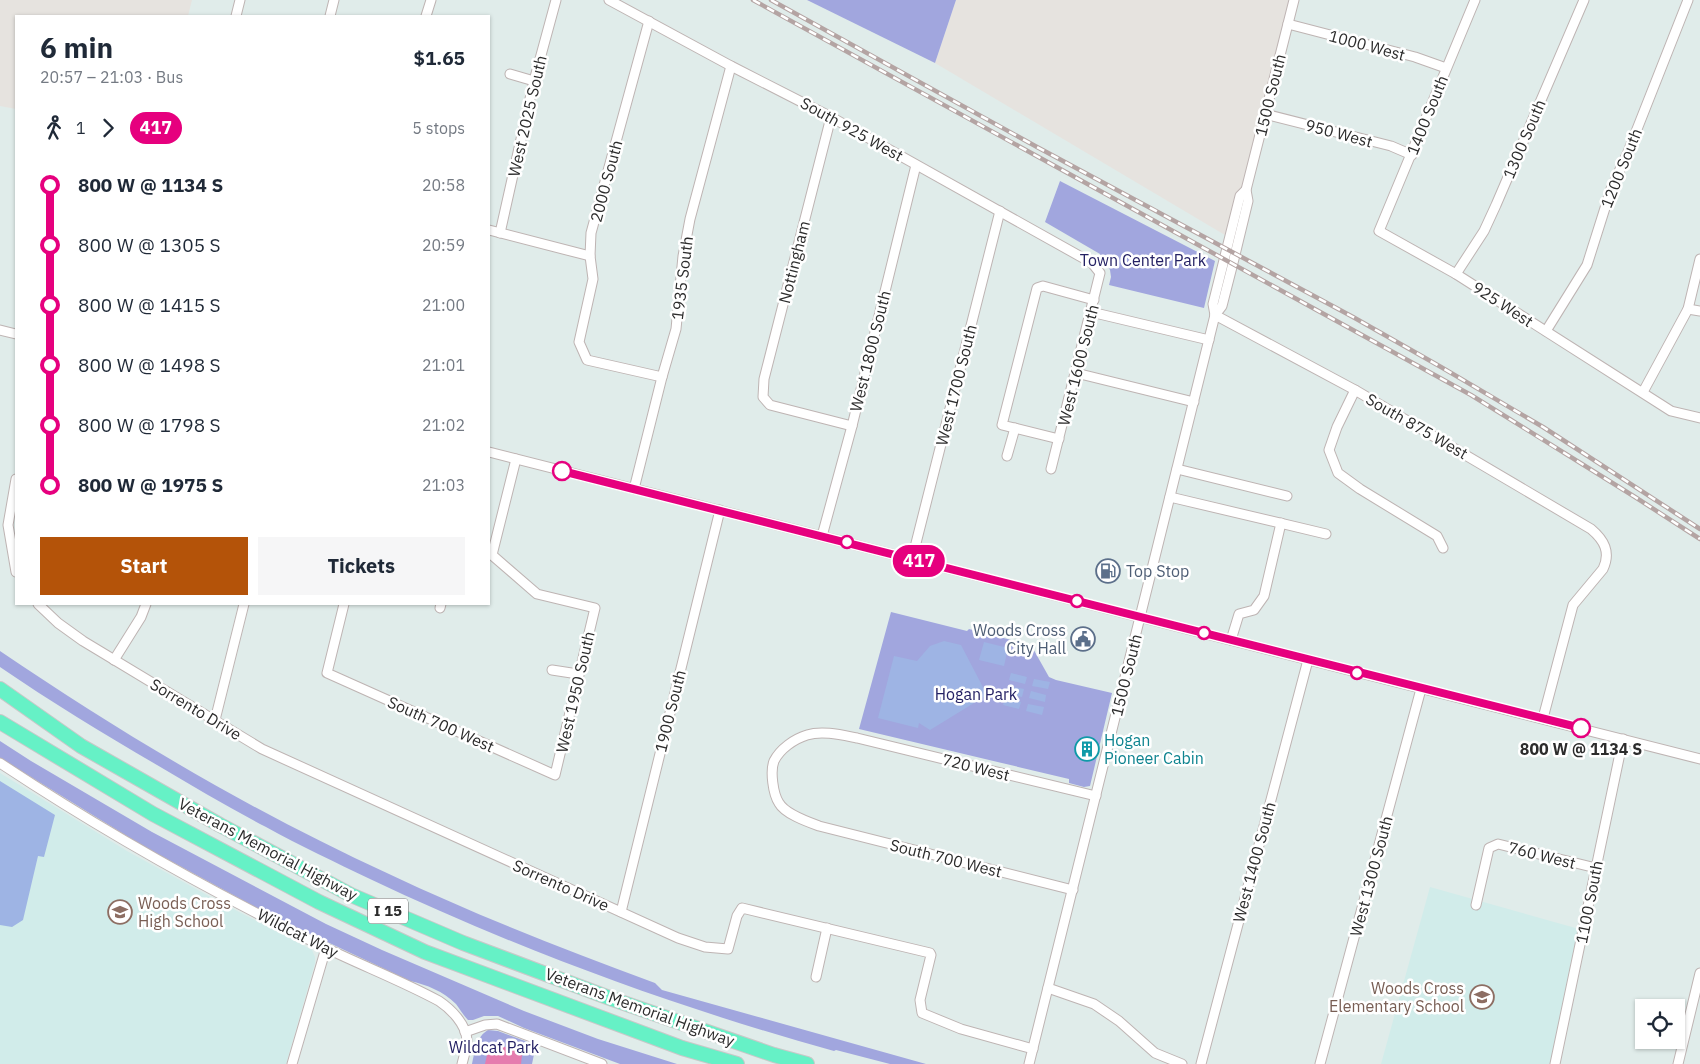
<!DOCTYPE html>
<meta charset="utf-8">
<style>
:root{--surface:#fff;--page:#f6f6f7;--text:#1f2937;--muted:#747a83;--accent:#b45309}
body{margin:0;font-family:"IBM Plex Sans",sans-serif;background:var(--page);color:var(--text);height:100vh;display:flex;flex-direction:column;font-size:19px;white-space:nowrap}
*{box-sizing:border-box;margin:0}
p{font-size:16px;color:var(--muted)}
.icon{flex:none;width:28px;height:28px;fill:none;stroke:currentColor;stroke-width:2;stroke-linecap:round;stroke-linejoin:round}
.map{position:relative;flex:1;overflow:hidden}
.side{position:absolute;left:15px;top:15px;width:475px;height:590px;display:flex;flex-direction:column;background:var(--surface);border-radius:0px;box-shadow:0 1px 4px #0004}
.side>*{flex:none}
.badge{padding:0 10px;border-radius:16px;font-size:18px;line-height:32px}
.tools{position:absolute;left:1635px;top:999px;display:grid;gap:10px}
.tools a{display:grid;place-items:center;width:50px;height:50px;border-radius:0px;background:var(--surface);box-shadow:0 1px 4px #0004;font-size:25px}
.map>.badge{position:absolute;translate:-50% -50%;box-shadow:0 0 0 2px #fff}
.legs{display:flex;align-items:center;gap:8px;height:55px;padding:0 25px;font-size:16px}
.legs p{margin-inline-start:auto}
.overview{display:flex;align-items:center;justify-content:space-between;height:85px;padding:0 25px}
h1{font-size:28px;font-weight:700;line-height:38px}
.action{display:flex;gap:10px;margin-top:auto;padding:10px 25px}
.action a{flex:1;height:58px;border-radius:0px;background:var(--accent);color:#fff;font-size:20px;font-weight:700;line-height:58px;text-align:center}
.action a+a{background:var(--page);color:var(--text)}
ul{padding:0 25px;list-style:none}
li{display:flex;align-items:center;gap:18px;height:60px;font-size:19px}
li i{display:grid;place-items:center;width:8px;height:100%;margin:0 6px;background:currentColor}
li i::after{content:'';width:12px;height:12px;margin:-6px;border:4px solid;border-radius:50%;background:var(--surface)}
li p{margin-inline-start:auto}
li:first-child i{background:linear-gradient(#0000 50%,currentColor 0)}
li:last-child i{background:linear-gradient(currentColor 50%,#0000 0)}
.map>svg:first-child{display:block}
.industrial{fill:#e6e3df}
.education{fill:#d1ecea}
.green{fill:#a1a6de}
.pitch{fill:#9eb4e4}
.water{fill:#e57cae}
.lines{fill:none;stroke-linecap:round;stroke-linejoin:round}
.minor-casing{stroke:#beb4b3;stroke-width:11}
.highway-casing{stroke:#c8c8c8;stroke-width:16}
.minor{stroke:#fff;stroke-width:9}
.highway{stroke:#66f1c6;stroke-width:14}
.rail-casing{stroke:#b4a4a3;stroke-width:4.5}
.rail{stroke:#fff;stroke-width:2.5;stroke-dasharray:8;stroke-linecap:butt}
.line-1-casing{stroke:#fff;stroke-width:11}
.line-1{stroke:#e6007e;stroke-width:8}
.stop-1-dot{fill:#fff;stroke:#e6007e;stroke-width:2.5}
.labels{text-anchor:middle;stroke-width:5;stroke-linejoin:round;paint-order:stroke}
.shield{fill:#fff;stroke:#6b6b6b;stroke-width:1}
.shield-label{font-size:15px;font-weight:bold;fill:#2c2c2c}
.street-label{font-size:16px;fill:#2c2c2c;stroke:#fff}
.park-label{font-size:16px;fill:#242164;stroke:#fff}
.service-label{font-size:16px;fill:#4e5e75;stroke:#fff;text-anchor:start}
.culture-label{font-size:16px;fill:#0d838f;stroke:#fff;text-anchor:start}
.stop-label{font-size:16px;font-weight:bold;fill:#2c2c2c;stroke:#fff}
.education-label{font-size:16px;fill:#785e54;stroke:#fff;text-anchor:start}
</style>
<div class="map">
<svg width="1700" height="1064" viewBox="0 0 1700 1064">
<rect width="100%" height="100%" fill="#e0ecea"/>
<g class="industrial">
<path d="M0,0H192L188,16H16V109L0,106Z"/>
<path d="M956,0H1289L1230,238L935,63Z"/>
</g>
<g class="education">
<path d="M0,773L127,851L216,900L312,950L315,957V963L286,1064H0Z"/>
<path d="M1430,887L1579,929L1551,1064H1381Z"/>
</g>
<g class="green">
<path d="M807,0H956L935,63Z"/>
<path d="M1060,181L1215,261L1204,308L1109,285L1111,277L1110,270L1100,254L1045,222Z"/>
<path d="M891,612L967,631L969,629L1031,645L1049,677L1056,680L1112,693L1090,786L1084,787L1069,783V779L859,729Z"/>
<path d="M0,651C124,735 253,812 389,874C476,915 565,950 655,983L662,990L926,1064H890L836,1050L834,1051C675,1007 520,950 370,879C335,862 300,846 266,827C229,808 193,786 157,765C104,734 51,702 0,667Z"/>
<path d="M0,741L31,761L152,832L326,924L382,950L524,1011L598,1039L677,1064H620L524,1028L498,1016H484L473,1020H468C463,1015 460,1009 456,1004C443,991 427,985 410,981L270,915L143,846L0,758Z"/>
<path d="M488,1030L498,1031L536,1045L532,1064H472C475,1051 476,1037 488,1030Z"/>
</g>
<g class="pitch">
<path d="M944,641L961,645L987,695L930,730L919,723L918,728L878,718L894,656L917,661L930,646Z"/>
<path d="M984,642L1008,648L1004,666L979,660Z"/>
<path d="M1011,673L1027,677L1025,684L1009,680Z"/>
<path d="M1034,679L1050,682L1048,689L1032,686Z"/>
<path d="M1008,686L1024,689L1022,697L1006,693Z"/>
<path d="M1031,691L1046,695L1045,702L1029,698Z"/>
<path d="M1005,698L1021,702L1019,709L1003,705Z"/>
<path d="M1028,704L1044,707L1042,715L1026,711Z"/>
<path d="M0,781L55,815L44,857L38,856L23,920L12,927L0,925Z"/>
</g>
<path class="water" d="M493,1043L518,1051L522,1055L521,1064H485L489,1046Z"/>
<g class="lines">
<g class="minor-casing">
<g id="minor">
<path d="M609,0L731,66L831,117L1092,263L1100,273L1051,469"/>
<path d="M1475,0L1379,231L1456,274L1671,411L1700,418"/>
<path d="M236,16L240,0"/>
<path d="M330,16L334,0"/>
<path d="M426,16L431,0"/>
<path d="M649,21L591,233L590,256L593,279L579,342L587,360L662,377"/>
<path d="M1288,24L1415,57L1446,68"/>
<path d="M510,74L534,81"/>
<path d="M1265,114L1391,146L1412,155"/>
<path d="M831,117L764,379L763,397L770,405L852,426"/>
<path d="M489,230L590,256"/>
<path d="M500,233L534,81L556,0"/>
<path d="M1456,274L1484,231L1496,205L1584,0"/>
<path d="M1688,309L1700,311"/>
<path d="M1091,312L1209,340"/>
<path d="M1215,315L1355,390L1591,529C1604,540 1611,552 1603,569L1573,605L1543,718"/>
<path d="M1215,315L1213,304L1240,196L1246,190"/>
<path d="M0,330L16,334"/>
<path d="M1546,331L1587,265L1611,189L1628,152L1688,0"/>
<path d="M1076,373L1194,402"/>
<path d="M1355,390L1337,427L1329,450L1338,473L1360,489L1437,536L1443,548"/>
<path d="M1643,392L1688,309L1700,259"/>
<path d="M1059,439L1002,425L1037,288L1043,286L1094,300"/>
<path d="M489,452L1700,759"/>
<path d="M1007,456L1015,428"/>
<path d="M1177,469L1287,496"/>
<path d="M16,479L8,525L16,572"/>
<path d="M634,489L662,377L676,329L683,256L690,219L731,66"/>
<path d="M1170,497L1326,534"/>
<path d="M822,536L852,426L916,165"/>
<path d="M492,555L516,459"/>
<path d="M912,559L1000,211"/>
<path d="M38,604L58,623L83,641L262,749L678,938L705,947L728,949L737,916L742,908L930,953L931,955L920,1000L922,1013L961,1029L1033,1049"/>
<path d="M344,604L327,673L555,775L595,608L537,594L492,555L489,554"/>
<path d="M440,608L441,604"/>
<path d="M1231,640L1239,614L1254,610L1264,596L1281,523"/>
<path d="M114,660L141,617L146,604"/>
<path d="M552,670L578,674"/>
<path d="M215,720L244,604"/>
<path d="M0,763C104,832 213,893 326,948C363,966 402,981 439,1001C451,1009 466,1024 467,1040C467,1047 464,1056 462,1064"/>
<path d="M1073,890L819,826C808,822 785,814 779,803C773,794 770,771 774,761C780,749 794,739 807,735C822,730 842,735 857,738L1096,796"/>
<path d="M1476,905L1489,848L1498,844L1596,868"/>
<path d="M621,912L720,510"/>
<path d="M816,977L827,928"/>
<path d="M1048,988L1094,1004L1119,1021L1155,1053L1182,1064"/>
<path d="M465,1032L485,1025L497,1024L602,1064"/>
<path d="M292,1064L326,948"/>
<path d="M1029,1064L1215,315L1222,306L1233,263L1248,201L1246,190L1294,0"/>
<path d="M1201,1064L1308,660"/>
<path d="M1320,1064L1421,689"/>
<path d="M1555,1064L1623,739"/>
<path d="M1678,1064L1700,973"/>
</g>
</g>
<g class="highway-casing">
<g id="highway">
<path d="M0,689L81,746L220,825L351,895L463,943L615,1000L774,1055L807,1064"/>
<path d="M0,722L153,814L319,902L425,952L682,1048L737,1064"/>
</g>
</g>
<use href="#minor" class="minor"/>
<use href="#highway" class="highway"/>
<g class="rail-casing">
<g id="rail">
<path d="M753,0L1471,395L1635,497L1700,539"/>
<path d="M771,0L1037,147L1353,317L1441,367L1543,427L1700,529"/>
</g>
</g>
<use href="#rail" class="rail"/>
</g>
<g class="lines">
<g class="line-1-casing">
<path id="line-1" d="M562,471L1581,728"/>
</g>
<use href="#line-1" class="line-1"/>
</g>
<defs>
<g id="fuel-ring" transform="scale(1.25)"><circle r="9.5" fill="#fff" stroke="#5c6f8a" stroke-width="1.5"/><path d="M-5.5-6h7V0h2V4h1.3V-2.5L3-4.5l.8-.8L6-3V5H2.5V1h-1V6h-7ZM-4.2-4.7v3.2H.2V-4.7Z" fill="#5c6f8a"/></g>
<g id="civic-ring" transform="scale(1.25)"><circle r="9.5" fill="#fff" stroke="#5c6f8a" stroke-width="1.5"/><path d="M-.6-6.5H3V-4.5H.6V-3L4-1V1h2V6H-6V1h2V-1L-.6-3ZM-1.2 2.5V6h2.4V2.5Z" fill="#5c6f8a"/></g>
<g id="building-ring" transform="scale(1.25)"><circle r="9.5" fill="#fff" stroke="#0f9aa8" stroke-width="1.5"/><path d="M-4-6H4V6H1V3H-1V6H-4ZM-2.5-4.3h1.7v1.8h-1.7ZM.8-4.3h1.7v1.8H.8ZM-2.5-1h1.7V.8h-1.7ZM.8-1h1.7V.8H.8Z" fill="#0f9aa8"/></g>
<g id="school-ring" transform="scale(1.25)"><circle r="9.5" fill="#fff" stroke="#8d6e63" stroke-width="1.5"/><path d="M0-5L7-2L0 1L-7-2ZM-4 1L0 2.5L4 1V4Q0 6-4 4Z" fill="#8d6e63"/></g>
</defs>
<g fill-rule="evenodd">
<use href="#fuel-ring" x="1108" y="571"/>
<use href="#civic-ring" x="1083" y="639"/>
<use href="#building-ring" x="1087" y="749"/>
<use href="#school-ring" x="120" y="912"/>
<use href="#school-ring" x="1482" y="997"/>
</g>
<g class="stop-1-dot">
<circle cx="562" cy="471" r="9"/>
<circle cx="847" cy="542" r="6"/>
<circle cx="1077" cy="601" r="6"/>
<circle cx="1204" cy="633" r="6"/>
<circle cx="1357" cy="673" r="6"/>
<circle cx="1581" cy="728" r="9"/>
</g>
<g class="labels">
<rect class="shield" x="368" y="898.5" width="40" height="25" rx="4"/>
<g class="shield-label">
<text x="388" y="916">I 15</text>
</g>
<g class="street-label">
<text transform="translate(1367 45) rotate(15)" y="6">1000 West</text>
<text transform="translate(1270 95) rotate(-76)" y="6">1500 South</text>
<text transform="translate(1427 115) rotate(-68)" y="6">1400 South</text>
<text transform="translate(527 116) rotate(-77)" y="6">West 2025 South</text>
<text transform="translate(852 129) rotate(29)" y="6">South 925 West</text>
<text transform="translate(1339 133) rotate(15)" y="6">950 West</text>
<text transform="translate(1524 139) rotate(-67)" y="6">1300 South</text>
<text transform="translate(1621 168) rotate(-68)" y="6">1200 South</text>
<text transform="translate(606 181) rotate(-75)" y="6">2000 South</text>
<text transform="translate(794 262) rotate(-76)" y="6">Nottingham</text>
<text transform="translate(682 278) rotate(-83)" y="6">1935 South</text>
<text transform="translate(1503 304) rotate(33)" y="6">925 West</text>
<text transform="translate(870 351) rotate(-76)" y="6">West 1800 South</text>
<text transform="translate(1078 365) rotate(-76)" y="6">West 1600 South</text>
<text transform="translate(956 385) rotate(-76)" y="6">West 1700 South</text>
<text transform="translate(1417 426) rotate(30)" y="6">South 875 West</text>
<text transform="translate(1126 675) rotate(-76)" y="6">1500 South</text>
<text transform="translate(575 692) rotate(-77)" y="6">West 1950 South</text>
<text transform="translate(196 709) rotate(31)" y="6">Sorrento Drive</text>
<text transform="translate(670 711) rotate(-76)" y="6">1900 South</text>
<text transform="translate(441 724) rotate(24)" y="6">South 700 West</text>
<text transform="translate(976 767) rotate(14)" y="6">720 West</text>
<text transform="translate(268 849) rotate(28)" y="6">Veterans Memorial Highway</text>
<text transform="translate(1542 855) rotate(14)" y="6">760 West</text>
<text transform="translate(946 858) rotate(14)" y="6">South 700 West</text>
<text transform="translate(1254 862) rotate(-75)" y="6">West 1400 South</text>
<text transform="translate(1371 876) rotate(-75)" y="6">West 1300 South</text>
<text transform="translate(561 885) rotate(24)" y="6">Sorrento Drive</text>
<text transform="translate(1589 902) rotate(-79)" y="6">1100 South</text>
<text transform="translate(298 933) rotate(27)" y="6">Wildcat Way</text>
<text transform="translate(640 1007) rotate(20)" y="6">Veterans Memorial Highway</text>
</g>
<g class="park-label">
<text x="1143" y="266">Town Center Park</text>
<text x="976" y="700">Hogan Park</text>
<text x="494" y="1053">Wildcat Park</text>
</g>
<g class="service-label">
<text x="1126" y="577">Top Stop</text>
<text x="1066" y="636" text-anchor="end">Woods Cross<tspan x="1066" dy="18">City Hall</tspan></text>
</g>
<g class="culture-label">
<text x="1104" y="746">Hogan<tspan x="1104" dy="18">Pioneer Cabin</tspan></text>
</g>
<g class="stop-label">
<text x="1581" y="755">800 W @ 1134 S</text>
</g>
<g class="education-label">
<text x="138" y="909">Woods Cross<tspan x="138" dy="18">High School</tspan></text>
<text x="1464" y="994" text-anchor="end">Woods Cross<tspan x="1464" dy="18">Elementary School</tspan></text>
</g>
</g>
</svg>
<div class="tools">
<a><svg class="icon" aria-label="locate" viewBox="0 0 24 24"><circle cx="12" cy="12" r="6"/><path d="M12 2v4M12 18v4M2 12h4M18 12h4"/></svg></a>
</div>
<b class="badge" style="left:919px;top:561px;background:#e6007e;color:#fff">417</b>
<section class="side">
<div class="overview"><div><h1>6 min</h1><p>20:57 – 21:03 · Bus</p></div><b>$1.65</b></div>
<div class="legs"><svg class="icon" aria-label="walk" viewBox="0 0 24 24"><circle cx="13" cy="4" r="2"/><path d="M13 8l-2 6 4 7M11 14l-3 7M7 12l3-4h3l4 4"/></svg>1<svg class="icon" aria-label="forward" viewBox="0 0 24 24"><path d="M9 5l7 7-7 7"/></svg><b class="badge" style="background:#e6007e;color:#fff">417</b><p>5 stops</p></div>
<ul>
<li><i style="color:#e6007e"></i><b>800 W @ 1134 S</b><p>20:58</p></li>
<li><i style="color:#e6007e"></i><span>800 W @ 1305 S</span><p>20:59</p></li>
<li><i style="color:#e6007e"></i><span>800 W @ 1415 S</span><p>21:00</p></li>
<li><i style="color:#e6007e"></i><span>800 W @ 1498 S</span><p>21:01</p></li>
<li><i style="color:#e6007e"></i><span>800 W @ 1798 S</span><p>21:02</p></li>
<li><i style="color:#e6007e"></i><b>800 W @ 1975 S</b><p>21:03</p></li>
</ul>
<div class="action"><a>Start</a><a>Tickets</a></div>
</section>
</div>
